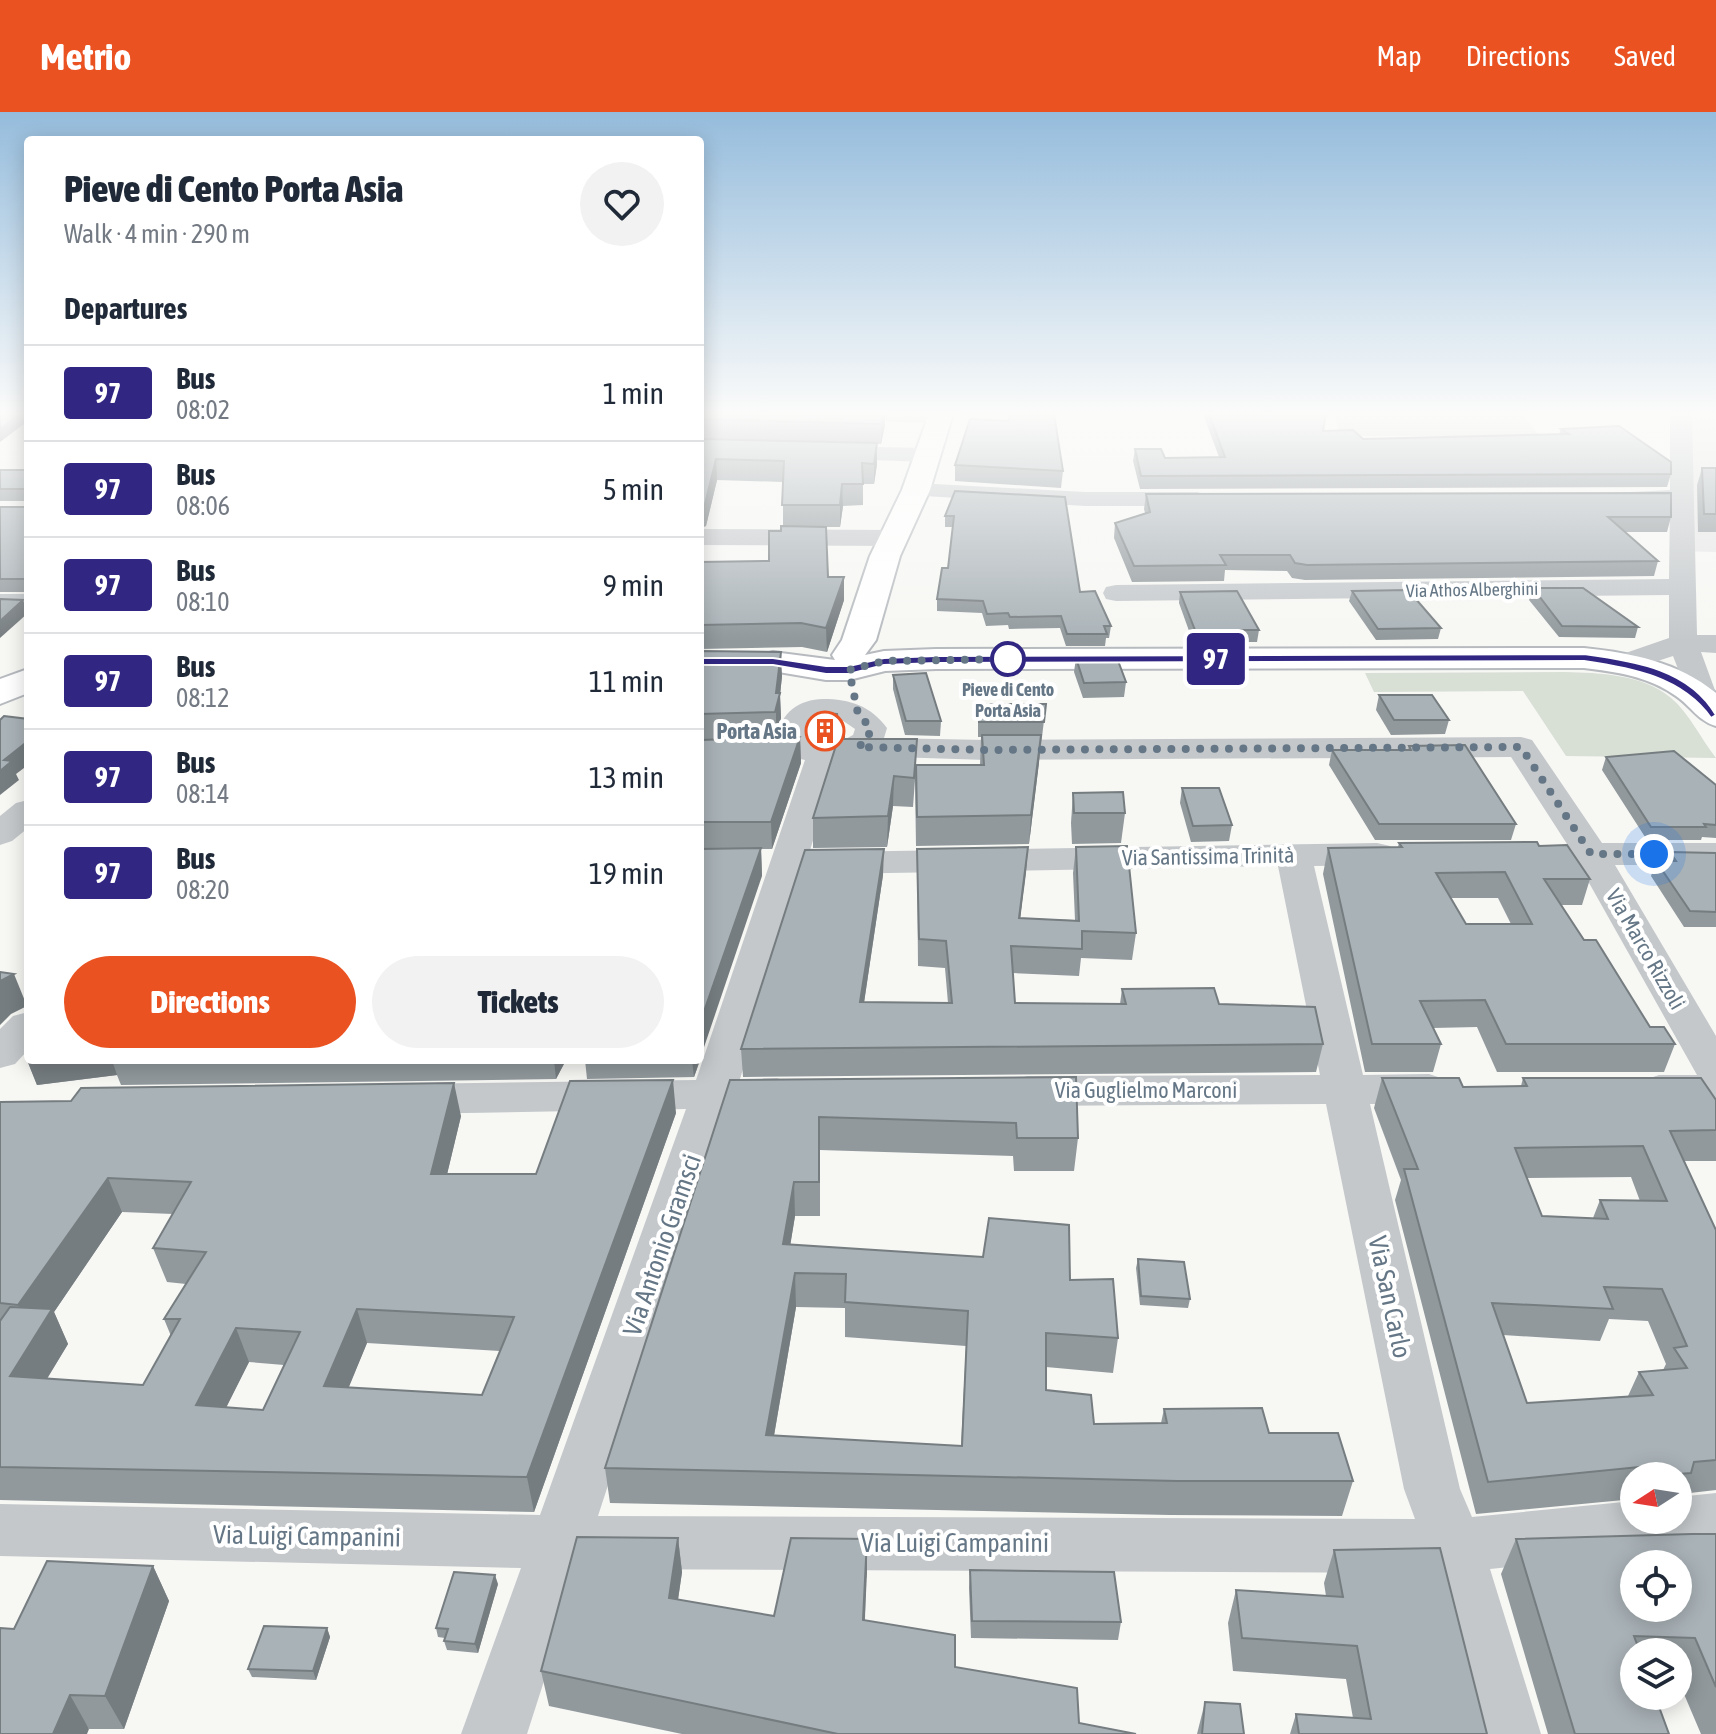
<!DOCTYPE html>
<meta charset="utf-8">
<style>
:root{--surface:#fff;--page:#f2f2f3;--text:#1f2937;--muted:#747a83;--line:#e0e1e3;--accent:#ea5221}
body{margin:0;font-family:"Asap Condensed",sans-serif;background:var(--page);color:var(--text);height:100vh;display:flex;flex-direction:column;font-size:30px;white-space:nowrap}
*{box-sizing:border-box;margin:0}
p{font-size:26px;color:var(--muted)}
.icon{flex:none;width:44px;height:44px;fill:none;stroke:currentColor;stroke-width:2;stroke-linecap:round;stroke-linejoin:round}
.map{position:relative;flex:1;overflow:hidden}
.drawer{position:absolute;left:24px;top:24px;width:680px;height:928px;display:flex;flex-direction:column;background:var(--surface);border-radius:8px;box-shadow:0 4px 20px #0003}
.drawer>*{flex:none}
.badge{padding:0 16px;border-radius:6px;font-size:28px;line-height:52px}
.needle{width:52px;rotate:258deg}
.fabs{position:absolute;left:1620px;top:1350px;display:grid;gap:16px}
.fabs a{display:grid;place-items:center;width:72px;height:72px;border-radius:50%;background:var(--surface);box-shadow:0 4px 20px #0003;font-size:40px}
.you{position:absolute;width:40px;height:40px;margin:-20px;border:6px solid #fff;border-radius:50%;background:#1a73e8;box-shadow:0 0 0 12px #1a73e833}
.map>.badge{position:absolute;translate:-50% -50%;box-shadow:0 0 0 4px #fff}
h2{padding:0 40px;font-size:30px;line-height:72px}
.round{display:grid;place-items:center;flex:none;width:84px;height:84px;border-radius:42px;background:var(--page)}
.headline{display:flex;align-items:center;justify-content:space-between;height:136px;padding:0 40px}
h1{font-size:38px;font-weight:800;line-height:60px}
.cta{display:flex;gap:16px;margin-top:auto;padding:16px 40px}
.cta a{flex:1;height:92px;border-radius:48px;background:var(--accent);color:#fff;font-size:32px;font-weight:800;line-height:92px;text-align:center}
.cta a+a{background:var(--page);color:var(--text)}
ul{padding:0;list-style:none}
li{display:flex;align-items:center;gap:24px;height:96px;padding:0 40px;border-top:2px solid var(--line)}
li div{flex:1}
li b{display:block;font-size:30px}
li em{font-style:normal}
li .badge{min-width:88px;font-weight:700;text-align:center}
header{display:flex;align-items:center;gap:48px;box-sizing:border-box;height:112px;padding:0 40px;background:var(--accent);color:#fff}
header strong{font-size:38px}
nav{display:flex;gap:44px;margin-inline-start:auto;font-size:28px}
.map>svg:first-child{display:block}
.built{fill:#e5e6e5}
.green{fill:#d8dfd5}
.lines{fill:none;stroke-linecap:round;stroke-linejoin:round}
.major-casing{stroke:#b7bbbf;stroke-width:4}
.minor{fill:#c4c8cb;fill-rule:evenodd}
.major{fill:#fff;fill-rule:evenodd}
.wall{fill:#91999d;fill-rule:evenodd}
.shaded-wall{fill:#767d80}
.building{fill:#a9b2b7;stroke:#767d80;stroke-width:2;fill-rule:evenodd}
.line{fill:#312783;stroke:#fff;stroke-width:2}
.walk{stroke:#657786;stroke-width:8;stroke-dasharray:0 14.4}
.stop-dot{fill:#fff;stroke:#312783;stroke-width:4}
.labels{text-anchor:middle;stroke-width:8;stroke-linejoin:round;paint-order:stroke}
.far-street-label{font-size:18px;fill:#657786;stroke:#fff}
.far-stop-label{font-size:18px;font-weight:bold;fill:#657786;stroke:#fff}
.poi-label{font-size:22px;font-weight:bold;fill:#657786;stroke:#fff;text-anchor:end}
.street-label{font-size:22px;fill:#657786;stroke:#fff}
.near-street-label{font-size:26px;fill:#657786;stroke:#fff}
</style>
<header>
<strong>Metrio</strong>
<nav><a>Map</a><a>Directions</a><a>Saved</a></nav>
</header>
<div class="map">
<svg width="1716" height="1622" viewBox="0 0 1716 1622">
<rect width="100%" height="100%" fill="#f7f7f4"/>
<path class="built" d="M1686,302H1716V440L1682,439Z"/>
<g class="green">
<path d="M1335,303H1523L1539,324H1339Z"/>
<path d="M1565,560C1599,561 1643,562 1671,586C1689,601 1701,627 1716,646L1566,644L1523,579L1374,580L1365,561Z"/>
</g>
<g class="lines">
<g class="major-casing">
<g id="major">
<path d="M929,302H953L930,378L900,444L876,528L865,543L884,539L936,537L1584,536C1632,541 1678,550 1716,581V614C1698,609 1691,594 1676,584C1648,564 1616,560 1584,556L936,557L885,559L849,568H826L761,557L756,550L761,543L773,540L835,548L832,543L842,528L870,444L902,378Z"/>
<path d="M28,557V581L0,592V567Z"/>
</g>
</g>
<g class="minor">
<path d="M811,302H948L951,305L940,311L822,308Z"/>
<path d="M1670,302H1692L1697,523H1716V541L1701,540L1716,581L1713,590L1702,593L1691,590L1673,544L1624,560L1614,557L1609,551L1614,545L1669,526V483L1116,489L1106,487L1103,481L1106,475L1116,473L1669,467L1670,392L1611,391L1607,386L1611,381L1670,378Z"/>
<path d="M827,334L926,336L937,343L926,350L819,346L816,341L819,336Z"/>
<path d="M916,371L1085,380H1197L1205,382L1209,387L1205,392L1197,394H1085L908,383L904,378L908,373Z"/>
<path d="M700,417L893,418L902,421L906,426L902,431L893,434L700,433Z"/>
<rect x="0" y="482" width="28" height="16"/>
<path d="M823,587C850,587 871,594 887,616L884,626L987,628L1521,625L1532,628L1602,731H1716V753H1615L1716,924V993H1659L1644,988L1637,978L1644,968L1659,963H1697L1579,753L1558,750L1553,742L1558,734L1567,732L1511,645L987,648L862,644L837,650L740,967L777,966L792,971L799,981L792,991L777,996L730,997L598,1404L1415,1407L1404,1377L1326,992L1027,994L1012,989L1005,979L1012,969L1027,964L1320,963L1278,754L831,762L818,759L813,751L818,743L831,740L1377,731L1390,734L1395,742L1390,750L1377,753L1314,754L1363,963L1429,962L1444,967L1451,977L1444,987L1429,992H1370L1460,1377L1472,1405L1634,1389V1408H1678V1385L1716,1381V1433L1490,1457L1541,1622H1475L1432,1461L580,1457L527,1622H461L521,1456L0,1444V1392L540,1403L686,997L407,1002L391,998L385,987L391,976L407,972L696,968L805,648L787,644C766,614 792,587 823,587ZM821,605L839,606L855,617L853,623L840,630H812V612Z"/>
<path d="M28,688V716L12,729L0,733V704L16,691Z"/>
<path d="M28,900V938L15,952L0,956V917L13,904Z"/>
</g>
<use href="#major" class="major"/>
</g>
<g class="wall">
<path d="M700,302H885V313L881,332H877V352L874,372H863V393L843,394L840,415H826L828,465L844,488L827,540L802,535L700,537V450L769,449L783,414V370L717,368L706,414L700,416Z"/>
<path d="M1203,302H1326L1323,319L1363,327L1559,322L1561,317L1671,362L1667,375L1140,377L1133,349L1135,337L1165,346L1219,345Z"/>
<path d="M955,353L1063,359L1061,376L955,369Z"/>
<path d="M1702,356H1716V420H1698L1697,373Z"/>
<path d="M0,358H28L26,480H0V395H26V389H0Z"/>
<path d="M955,379L1080,480L1111,514L1109,526H1106L1105,534H1066L1060,516L1009,517L1008,513L986,514L982,501L937,499V487L948,456L953,415H945V404Z"/>
<path d="M1146,382L1671,405L1667,420H1625L1658,449L1654,464L1305,468L1292,466L1287,459L1225,458L1224,469L1132,470L1114,426L1115,411L1145,401L1144,397Z"/>
<path d="M1533,476L1638,515L1635,526L1559,525L1529,488Z"/>
<path d="M1352,479L1441,516L1438,527L1376,528L1349,489Z"/>
<path d="M1180,480L1259,518L1257,530H1193L1179,491Z"/>
<path d="M700,539L782,564L780,583L781,606L776,625L704,628L800,625L801,651L772,737H761L762,764L700,737Z"/>
<path d="M1076,546L1126,570L1124,585L1083,586L1074,560Z"/>
<path d="M893,563L941,609L940,624L905,623L893,577Z"/>
<path d="M1379,583L1449,608L1445,622L1391,623L1376,598Z"/>
<path d="M978,592H1046L1029,732L916,734L915,668L913,695L893,694L887,735L813,736V706L838,627H815V606L840,619V623L844,627L916,653H980L981,625H978Z"/>
<path d="M1409,634L1516,712L1511,728H1375L1329,653L1332,638H1408Z"/>
<path d="M1606,645L1716,673V726L1702,725L1701,728H1647L1602,658Z"/>
<path d="M1182,676L1232,713L1229,729L1191,730L1180,691Z"/>
<path d="M1073,681L1125,701L1121,731L1072,732L1071,711Z"/>
<path d="M1399,731L1539,734L1590,767L1582,793H1561L1584,828L1650,915L1675,932L1664,960H1497L1477,915L1433,916L1441,932L1433,960H1365L1323,762L1328,736L1398,735ZM1451,786H1498L1511,812H1466Z"/>
<path d="M1028,735L1020,806L1075,808L1073,761L1076,735L1136,821L1132,848L1081,846L1079,864L1013,861L1015,891L1120,892L1122,877L1219,892L1323,932L1316,960L743,965L741,937L883,763L864,890L948,891L945,856L918,854L917,737Z"/>
<path d="M1670,740L1716,741V815H1684L1651,764L1656,749H1667Z"/>
<path d="M25,943L28,948H566L556,967L121,973L117,963L37,973Z"/>
<path d="M585,948H700L694,965L587,967Z"/>
<path d="M1076,965L1078,1026L1074,1059H1014L1013,1044L820,1038V1104H795L790,1133L1070,1168L1118,1226L1113,1261L1046,1255V1278L1094,1312L1161,1311L1164,1297L1269,1321L1353,1369L1342,1404L1170,1403L610,1391L605,1356L730,968ZM796,1195L845,1196V1225L966,1234L961,1334L774,1324Z"/>
<path d="M1382,966L1463,975L1521,974L1523,966L1716,988V1049H1684L1716,1118V1379V1378L1681,1382L1678,1387V1364H1634V1387L1476,1402L1395,1088L1401,1068L1374,996ZM1631,1065L1640,1089L1600,1088L1593,1106L1542,1104L1527,1066ZM1609,1207L1648,1209L1666,1252L1663,1258L1639,1260L1628,1284L1527,1291L1503,1223L1600,1229Z"/>
<path d="M0,990L461,1004L447,1062H536L676,1001L534,1400L0,1388ZM122,1100L173,1102L153,1136L167,1170L186,1172L164,1207L171,1224L143,1273L47,1267L68,1232L54,1200ZM367,1231L500,1239L482,1283L348,1276ZM249,1250L284,1253L263,1298L226,1295Z"/>
<path d="M1138,1147L1190,1187L1188,1196L1140,1193L1136,1156Z"/>
<path d="M1716,1422V1622H1701L1678,1568V1540H1634L1669,1622H1548L1501,1462L1516,1427Z"/>
<path d="M678,1426L682,1460L678,1488L774,1504L867,1427L865,1508L955,1555L1079,1611L1136,1622H682L549,1594L541,1559Z"/>
<path d="M1334,1438L1487,1622H1290L1296,1602L1353,1606L1346,1567L1233,1559L1228,1511L1236,1478L1326,1484L1324,1471Z"/>
<path d="M153,1454L169,1489L124,1617H89L14,1517Z"/>
<path d="M970,1458L1121,1510L1118,1528L971,1526L969,1476Z"/>
<path d="M498,1472L478,1541L447,1538L444,1529L445,1526L438,1525L436,1516Z"/>
<path d="M327,1516L330,1525L316,1568L252,1565L248,1557Z"/>
<path d="M1205,1590L1244,1622H1197Z"/>
</g>
<g class="shaded-wall">
<path d="M20,302H28V309L0,330V317Z"/>
<path d="M883,302H885V313L881,332V312Z"/>
<path d="M877,331V352L874,372V352Z"/>
<path d="M716,347L717,368L706,414L700,416V394Z"/>
<path d="M842,372L843,394L840,415V393Z"/>
<path d="M844,465V488L827,540L826,516Z"/>
<path d="M23,488L28,501L0,526V509Z"/>
<path d="M781,540L782,564L780,583L781,606L776,625V581Z"/>
<path d="M1041,623L1039,651L1029,732L1031,703Z"/>
<path d="M800,625L801,651L772,737L771,710Z"/>
<path d="M28,629V653L16,662L19,668L0,683V659L4,648Z"/>
<path d="M894,664L893,694L887,735L888,704Z"/>
<path d="M1028,735L1026,761L1017,832L1019,806Z"/>
<path d="M761,736L762,764L700,947V911Z"/>
<path d="M884,737L883,763L860,918V890Z"/>
<path d="M14,862L27,894L11,902L0,913V869Z"/>
<path d="M25,943H28V948H112L117,963L37,973Z"/>
<path d="M554,948H566L556,967Z"/>
<path d="M692,948H700L694,965Z"/>
<path d="M673,968L676,1001L534,1400L527,1365Z"/>
<path d="M454,971L461,1004L439,1096L431,1062Z"/>
<path d="M108,1066L122,1100L54,1200L68,1232L27,1299L10,1264L34,1226L18,1193Z"/>
<path d="M794,1070L795,1104L785,1166L783,1132Z"/>
<path d="M795,1161L796,1195L768,1358L766,1323Z"/>
<path d="M357,1197L367,1231L335,1309L324,1274Z"/>
<path d="M236,1216L249,1250L210,1328L196,1293Z"/>
<path d="M678,1426L682,1460L673,1521L669,1486Z"/>
<path d="M867,1427V1461L863,1542V1508Z"/>
<path d="M153,1454L169,1489L124,1617L105,1584Z"/>
<path d="M495,1463L498,1472L478,1541L475,1532Z"/>
<path d="M327,1516L330,1525L316,1568L313,1559Z"/>
<path d="M70,1583L89,1617L87,1622H53Z"/>
</g>
<g class="building">
<path d="M0,302H20L0,317Z"/>
<path d="M700,302H883L881,312L700,307Z"/>
<path d="M1010,302H1054L1063,359L955,353L970,307L1009,309Z"/>
<path d="M1209,302H1326L1323,319L1353,318L1363,327L1569,322L1561,317L1619,314L1671,350V362L1141,364L1135,337H1161L1165,346L1225,345Z"/>
<path d="M700,327L877,331L874,352L862,351L863,372H842L840,393H782L784,349L716,347L705,392L700,394Z"/>
<path d="M1702,356H1716V402H1704Z"/>
<path d="M0,358H28V484L27,485L26,467H0V395H26V377H0Z"/>
<path d="M955,379L1065,385L1080,480L1095,479L1111,514H1104L1107,522H1067L1061,504L1010,505L1008,501L987,502L983,489L937,487L942,456H948L954,404H945Z"/>
<path d="M1671,381V405H1608L1658,449L1307,453L1295,451L1290,443H1220L1226,453L1134,454L1115,411L1150,400L1146,382Z"/>
<path d="M781,414L826,415L828,465H844L826,516L801,511L700,513V450L769,449V419H781Z"/>
<path d="M1533,476H1583L1638,515L1562,514Z"/>
<path d="M1408,478L1441,516L1378,517L1352,479Z"/>
<path d="M1237,479L1259,518H1195L1180,480Z"/>
<path d="M0,487L23,488L0,509Z"/>
<path d="M700,539L781,540L776,581H780L775,600L700,602Z"/>
<path d="M1076,546H1117L1126,570L1084,571Z"/>
<path d="M926,561L941,609H906L893,563Z"/>
<path d="M1379,583H1432L1449,608H1394Z"/>
<path d="M978,592H1046L1044,610H979Z"/>
<path d="M822,601L837,602L840,619L815,620V606Z"/>
<path d="M4,604L28,607V629L4,648L12,649L0,659V608Z"/>
<path d="M844,623V627H917L914,666L894,664L888,704L813,706L839,624Z"/>
<path d="M982,623H1041L1031,703L917,705L916,653H984Z"/>
<path d="M800,625L771,710H700V628Z"/>
<path d="M1465,633L1516,712H1379L1332,638H1411L1409,634Z"/>
<path d="M1674,639L1716,673V713L1704,712L1706,715H1651L1606,645Z"/>
<path d="M1182,676H1219L1232,713L1193,714Z"/>
<path d="M1123,680L1125,701H1074L1073,681Z"/>
<path d="M1537,730L1539,734L1567,733L1590,767H1544L1584,828H1596L1650,915H1664L1675,932H1506L1485,888L1420,889L1441,932H1372L1328,736L1402,735L1399,731ZM1505,760L1532,812H1466L1436,761Z"/>
<path d="M1127,734L1136,821L1082,819V837L1011,834L1015,891L1126,892L1122,877L1214,876L1219,892L1315,895L1323,932L741,937L805,738L884,737L860,890L952,891L946,829L919,827L917,737L1028,735L1019,806L1079,809L1076,735Z"/>
<path d="M761,736L700,911V737Z"/>
<path d="M1670,740L1716,741V800L1690,799L1656,749H1676Z"/>
<path d="M0,860L14,862L0,869Z"/>
<path d="M1076,965L1078,1026H1017L1016,1011L819,1005V1070H794L783,1132L983,1145L989,1106L1069,1113L1070,1168L1113,1167L1118,1226L1046,1221V1278L1091,1283L1094,1312L1167,1311L1164,1297L1262,1296L1269,1321H1338L1353,1369H1177L605,1356L730,968ZM795,1161L846,1162L845,1190L968,1199L962,1334L766,1323Z"/>
<path d="M1382,966H1459L1463,975L1527,974L1523,966H1701L1716,988V1018L1670,1019L1716,1118V1348L1694,1350L1691,1361L1652,1364L1649,1354L1488,1370L1404,1057H1418ZM1643,1034L1667,1089L1600,1088L1608,1107L1542,1104L1515,1036ZM1604,1175L1662,1177L1687,1234L1674,1236L1687,1256L1639,1260L1653,1283L1527,1291L1492,1191L1613,1197Z"/>
<path d="M673,968L527,1365L0,1355V1209L10,1195L52,1197L10,1264L143,1273L180,1207H164L206,1140L153,1136L191,1070L108,1066L18,1193L0,1191V990L71,989L81,976L454,971L431,1062H536L570,969ZM357,1197L514,1205L482,1283L324,1274ZM236,1216L300,1220L263,1298L196,1293Z"/>
<path d="M1138,1147L1184,1150L1190,1187L1141,1184Z"/>
<path d="M1692,1422H1716V1575L1695,1526L1634,1524L1640,1540H1634V1584H1655L1669,1622H1575L1516,1427ZM1634,1452H1678V1496H1634Z"/>
<path d="M577,1425L678,1426L669,1486L774,1504L791,1426L867,1427L863,1508L955,1523V1555L1077,1576L1079,1611L1136,1622H838L541,1559Z"/>
<path d="M1440,1436L1487,1622H1299L1296,1602L1371,1607L1357,1534L1242,1526L1236,1478L1343,1485L1334,1438Z"/>
<path d="M47,1449L153,1454L105,1584L70,1583L53,1622H0V1516L14,1517Z"/>
<path d="M970,1458L1114,1460L1121,1510L972,1509Z"/>
<path d="M454,1460L495,1463L475,1532L444,1529L448,1517L436,1516Z"/>
<path d="M264,1514L327,1516L313,1559L248,1557Z"/>
<path d="M1205,1590L1240,1592L1244,1622H1202Z"/>
</g>
<linearGradient id="sky" x2="0" y2="1"><stop stop-color="#95bcdc"/><stop offset="0.57" stop-color="#fbfbfa"/><stop offset="1" stop-color="#fbfbfa" stop-opacity="0"/></linearGradient>
<rect width="1716" height="529" fill="url(#sky)"/>
<path class="line" d="M1584,542C1637,549 1690,558 1716,603L1711,606C1682,565 1632,556 1584,549L936,551L884,553L849,562H826L773,553H700L694,550L700,546H773L826,554H849L884,546L936,544Z"/>
<g class="lines">
<path class="walk" d="M1008,547L884,549L849,558L858,602L871,616L867,628L858,635L987,638L1521,635L1591,742H1654"/>
</g>
<defs>
<g id="building-ring" transform="scale(2)"><circle r="9.5" fill="#fff" stroke="#ea5221" stroke-width="1.5"/><path d="M-4-6H4V6H1V3H-1V6H-4ZM-2.5-4.3h1.7v1.8h-1.7ZM.8-4.3h1.7v1.8H.8ZM-2.5-1h1.7V.8h-1.7ZM.8-1h1.7V.8H.8Z" fill="#ea5221"/></g>
</defs>
<g fill-rule="evenodd">
<use href="#building-ring" x="825" y="619"/>
</g>
<circle class="stop-dot" cx="1008" cy="547" r="16"/>
<g class="labels">
<g class="far-street-label">
<text transform="translate(1472 478) rotate(-1)" y="6">Via Athos Alberghini</text>
</g>
<g class="far-stop-label">
<text x="1008" y="584">Pieve di Cento<tspan x="1008" dy="21">Porta Asia</tspan></text>
</g>
<g class="poi-label">
<text x="797" y="627">Porta Asia</text>
</g>
<g class="street-label">
<text transform="translate(1208 744) rotate(-1)" y="8">Via Santissima Trinità</text>
<text transform="translate(1646 837) rotate(60)" y="8">Via Marco Rizzoli</text>
<text x="1146" y="986">Via Guglielmo Marconi</text>
</g>
<g class="near-street-label">
<text transform="translate(662 1133) rotate(-71)" y="9">Via Antonio Gramsci</text>
<text transform="translate(1390 1185) rotate(78)" y="9">Via San Carlo</text>
<text transform="translate(307 1424) rotate(1)" y="9">Via Luigi Campanini</text>
<text x="955" y="1440">Via Luigi Campanini</text>
</g>
</g>
</svg>
<div class="fabs">
<a><svg class="needle" viewBox="-14 -14 28 28"><path d="M0-13l5 13h-10z" fill="#e53935"/><path d="M0 13l5-13h-10z" fill="#747a83"/></svg></a>
<a><svg class="icon" aria-label="locate" viewBox="0 0 24 24"><circle cx="12" cy="12" r="6"/><path d="M12 2v4M12 18v4M2 12h4M18 12h4"/></svg></a>
<a><svg class="icon" aria-label="layers" viewBox="0 0 24 24"><path d="M12 4l9 5-9 5-9-5zM3 14l9 5 9-5"/></svg></a>
</div>
<div class="you" style="left:1654px;top:742px"></div>
<b class="badge" style="left:1216px;top:547px;background:#312783;color:#fff">97</b>
<section class="drawer">
<div class="headline"><div><h1>Pieve di Cento Porta Asia</h1><p>Walk · 4 min · 290 m</p></div><a class="round"><svg class="icon" aria-label="heart" viewBox="0 0 24 24"><path d="M12 20l-8-8c-3-5 5-10 8-4 3-6 11-1 8 4z"/></svg></a></div>
<h2>Departures</h2>
<ul>
<li><span class="badge" style="background:#312783;color:#fff">97</span><div><b>Bus</b><p>08:02</p></div><em>1 min</em></li>
<li><span class="badge" style="background:#312783;color:#fff">97</span><div><b>Bus</b><p>08:06</p></div><em>5 min</em></li>
<li><span class="badge" style="background:#312783;color:#fff">97</span><div><b>Bus</b><p>08:10</p></div><em>9 min</em></li>
<li><span class="badge" style="background:#312783;color:#fff">97</span><div><b>Bus</b><p>08:12</p></div><em>11 min</em></li>
<li><span class="badge" style="background:#312783;color:#fff">97</span><div><b>Bus</b><p>08:14</p></div><em>13 min</em></li>
<li><span class="badge" style="background:#312783;color:#fff">97</span><div><b>Bus</b><p>08:20</p></div><em>19 min</em></li>
</ul>
<div class="cta"><a>Directions</a><a>Tickets</a></div>
</section>
</div>
